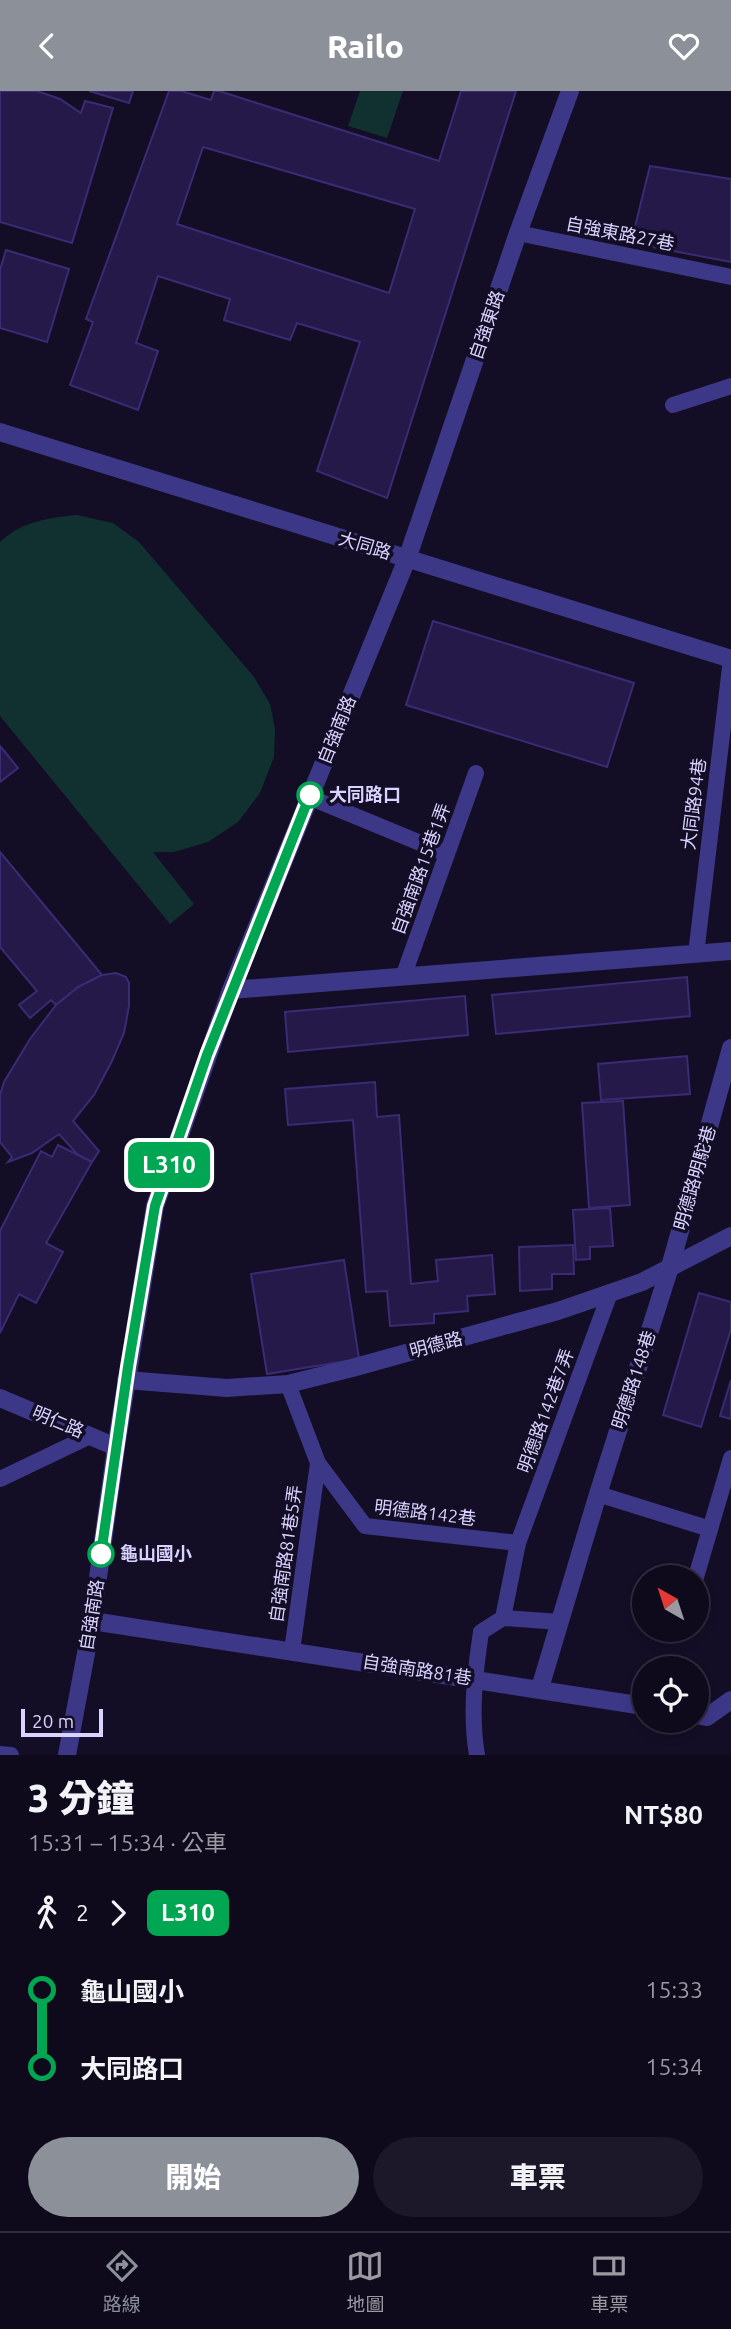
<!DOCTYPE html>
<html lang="zh-TW">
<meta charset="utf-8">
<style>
:root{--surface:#0e0a1c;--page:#1c1829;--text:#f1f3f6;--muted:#9b9aa3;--line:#2e2b3b;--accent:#8c9099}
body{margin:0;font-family:Ubuntu,"Noto Sans TC",sans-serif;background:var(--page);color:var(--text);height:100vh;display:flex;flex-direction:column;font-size:26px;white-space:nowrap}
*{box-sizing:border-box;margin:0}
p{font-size:23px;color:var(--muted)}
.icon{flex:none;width:38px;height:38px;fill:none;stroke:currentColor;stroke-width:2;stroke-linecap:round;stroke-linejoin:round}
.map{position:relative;height:1664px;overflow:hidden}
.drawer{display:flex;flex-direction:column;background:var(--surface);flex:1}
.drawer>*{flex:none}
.badge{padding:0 14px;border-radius:10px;font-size:24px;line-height:46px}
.needle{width:46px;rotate:321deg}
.fabs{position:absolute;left:632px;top:1474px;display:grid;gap:14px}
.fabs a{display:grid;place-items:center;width:77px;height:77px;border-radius:50%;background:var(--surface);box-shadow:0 4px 10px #0003,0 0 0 2px var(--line);font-size:35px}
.scale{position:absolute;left:21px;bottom:18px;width:82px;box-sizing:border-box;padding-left:7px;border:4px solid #d9d3ff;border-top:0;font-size:19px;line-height:24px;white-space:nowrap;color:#d9d3ff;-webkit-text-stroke:5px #130e26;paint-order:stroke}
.map>.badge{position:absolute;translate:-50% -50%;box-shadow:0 0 0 4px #fff}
.legs{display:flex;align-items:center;gap:10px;height:77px;padding:0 28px;font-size:23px}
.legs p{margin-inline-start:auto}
.headline{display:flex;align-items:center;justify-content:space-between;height:119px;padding:0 28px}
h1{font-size:38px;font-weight:800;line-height:52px}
.action{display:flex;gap:14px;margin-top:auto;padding:14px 28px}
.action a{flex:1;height:80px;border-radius:42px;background:var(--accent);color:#fff;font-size:28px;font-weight:800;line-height:80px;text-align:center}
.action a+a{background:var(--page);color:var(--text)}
ul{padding:0 28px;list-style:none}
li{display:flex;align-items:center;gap:24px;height:77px;font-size:26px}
li i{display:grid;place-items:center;width:10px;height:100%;margin:0 9px;background:currentColor}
li i::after{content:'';width:18px;height:18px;margin:-9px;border:5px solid;border-radius:50%;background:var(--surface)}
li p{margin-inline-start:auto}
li:first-child i{background:linear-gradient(#0000 50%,currentColor 0)}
li:last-child i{background:linear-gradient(currentColor 50%,#0000 0)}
header{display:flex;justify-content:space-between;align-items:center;height:91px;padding:0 28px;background:var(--accent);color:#fff;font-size:32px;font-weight:800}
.tab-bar{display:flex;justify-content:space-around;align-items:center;height:98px;border-top:2px solid var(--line);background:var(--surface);font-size:19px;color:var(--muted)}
.tab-bar a{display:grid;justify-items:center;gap:4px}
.tab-bar .selected{color:var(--accent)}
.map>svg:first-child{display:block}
.green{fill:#113030}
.building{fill:#241948;stroke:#3a2b74;stroke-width:2;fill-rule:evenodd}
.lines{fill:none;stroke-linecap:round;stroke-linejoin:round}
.service{stroke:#3c3887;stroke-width:16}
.minor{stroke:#3c3887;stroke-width:18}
.tertiary{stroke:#3c3887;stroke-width:18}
.line-1-casing{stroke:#fff;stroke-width:16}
.line-1{stroke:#00a651;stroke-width:10}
.stop-1-dot{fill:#fff;stroke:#00a651;stroke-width:3.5}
.labels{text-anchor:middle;stroke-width:7;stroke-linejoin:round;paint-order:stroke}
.street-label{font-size:18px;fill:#d9d3ff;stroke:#130e26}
.stop-label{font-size:18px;font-weight:bold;fill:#d9d3ff;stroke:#130e26;text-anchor:start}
</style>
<header><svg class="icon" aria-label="back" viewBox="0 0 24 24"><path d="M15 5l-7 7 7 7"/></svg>Railo<svg class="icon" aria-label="heart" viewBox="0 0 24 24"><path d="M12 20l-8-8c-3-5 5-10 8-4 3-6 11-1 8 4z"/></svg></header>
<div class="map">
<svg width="731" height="1664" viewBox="0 0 731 1664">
<rect width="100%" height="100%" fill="#130e26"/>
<g class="green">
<path d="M360,0H403L387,47L348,35Z"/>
<path d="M77,424L113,432L139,451L254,586L270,613L275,638L274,666L260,702L238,731L208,751L174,761H153L194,813L170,833L0,625V451C22,430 49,427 77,424Z"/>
</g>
<g class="building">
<path d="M0,0H37L60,8L81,22L85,10L113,17L72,152L0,131Z"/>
<path d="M89,0H133L129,12Z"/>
<path d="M169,0H181L211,9L214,0H219L439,70L461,0H516L387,407L317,380L360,251L297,232L290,249L224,229L230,208L158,185L136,252L158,260L138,319L70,294L93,231L86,228ZM203,56L415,118L389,202L177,133Z"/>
<path d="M650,75L731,88V171L631,152Z"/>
<path d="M6,159L69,178L47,251L0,237V179Z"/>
<path d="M433,530L634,592L607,676L406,614Z"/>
<path d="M0,655L18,677L0,691Z"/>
<path d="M0,761L102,884L78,896L56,914L51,909L30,927L19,914L37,900L0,856Z"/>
<path d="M116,882L126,886L129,892V915L124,942L112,970L94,1004L73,1030L99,1060L92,1071L78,1064L59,1043L32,1062L8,1071L12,1066L0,1051V1004L4,991L30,948L56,914L78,896L102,884Z"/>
<path d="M687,886L690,925L496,943L492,904Z"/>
<path d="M465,905L468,944L288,961L285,921Z"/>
<path d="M687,965L690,1003L601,1009L598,973Z"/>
<path d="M375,991L377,1026L399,1024L411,1193L438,1190L436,1169L492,1164L495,1203L467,1205L468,1220L434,1223V1232L390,1235L387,1200L366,1201L353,1029L288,1034L285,998Z"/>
<path d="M623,1010L630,1114L589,1117L582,1012Z"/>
<path d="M58,1054L92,1071L46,1152L63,1161L36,1212L19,1203L0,1242V1140L41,1060L52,1066Z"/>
<path d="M610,1117L613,1155L590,1156V1168L576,1169L573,1119Z"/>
<path d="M573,1154L574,1183H552V1198L520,1200L519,1156Z"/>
<path d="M344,1169L359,1268L267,1283L251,1183Z"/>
<path d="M699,1202L731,1211V1238L701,1336L663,1324Z"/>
<path d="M731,1289V1328L720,1325Z"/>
</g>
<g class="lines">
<g class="service">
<path d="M518,142L731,186"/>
<path d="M673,314L731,295"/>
<path d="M309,706L447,763"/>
<path d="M696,863L731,568"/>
<path d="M403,886L476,682"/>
<path d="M288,1293L318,1372L365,1435L518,1452"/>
<path d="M0,1388L90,1345"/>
<path d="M598,1403L710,1438"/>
<path d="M696,1486L731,1367"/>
<path d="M503,1527L560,1531"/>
<path d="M292,1560L318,1372"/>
<path d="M0,1663L11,1664"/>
<path d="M477,1664C470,1623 475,1582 481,1541L503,1527L518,1452L610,1202"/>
</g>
<g class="minor">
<path d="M231,899L731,860"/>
<path d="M126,1289L227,1297L288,1293L352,1277L558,1220L642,1191L731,1145"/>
<path d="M0,1307L116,1356"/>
<path d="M92,1530L644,1615"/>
<path d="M540,1597L598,1403L670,1176L731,957"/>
<path d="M696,1624L707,1626L731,1609"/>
<path d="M67,1664L92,1530L116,1356L155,1115L231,899L407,468L518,142L570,0"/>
</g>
<path class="tertiary" d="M0,341L731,568"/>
</g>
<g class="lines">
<g class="line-1-casing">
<path id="line-1" d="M101,1463L128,1276L155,1115L207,964L310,704"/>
</g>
<use href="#line-1" class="line-1"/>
</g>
<g class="stop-1-dot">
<circle cx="310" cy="704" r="12"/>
<circle cx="101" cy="1463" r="12"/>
</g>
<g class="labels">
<g class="street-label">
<text transform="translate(620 143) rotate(11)" y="6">自強東路27巷</text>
<text transform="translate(487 234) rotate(-71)" y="6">自強東路</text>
<text transform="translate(365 455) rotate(17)" y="6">大同路</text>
<text transform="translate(337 639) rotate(-68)" y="6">自強南路</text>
<text transform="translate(694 713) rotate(-83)" y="6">大同路94巷</text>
<text transform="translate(421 778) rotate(-70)" y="6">自強南路15巷1弄</text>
<text transform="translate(695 1087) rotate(-74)" y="6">明德路明駝巷</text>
<text transform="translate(436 1254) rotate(-15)" y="6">明德路</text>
<text transform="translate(634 1289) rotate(-72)" y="6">明德路148巷</text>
<text transform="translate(546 1320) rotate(-70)" y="6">明德路142巷7弄</text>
<text transform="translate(58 1331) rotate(23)" y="6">明仁路</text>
<text transform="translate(425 1422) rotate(7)" y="6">明德路142巷</text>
<text transform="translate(286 1463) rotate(-82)" y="6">自強南路81巷5弄</text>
<text transform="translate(92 1524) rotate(-81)" y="6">自強南路</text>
<text transform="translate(417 1579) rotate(9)" y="6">自強南路81巷</text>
</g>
<g class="stop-label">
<text x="329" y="710">大同路口</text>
<text x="120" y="1469">龜山國小</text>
</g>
</g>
</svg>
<div class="fabs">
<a><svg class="needle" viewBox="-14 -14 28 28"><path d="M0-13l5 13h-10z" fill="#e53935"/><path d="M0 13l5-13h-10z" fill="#9b9aa3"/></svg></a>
<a><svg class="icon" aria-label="locate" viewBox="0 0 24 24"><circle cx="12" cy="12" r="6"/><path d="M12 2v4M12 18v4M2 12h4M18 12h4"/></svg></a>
</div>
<div class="scale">20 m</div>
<b class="badge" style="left:169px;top:1074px;background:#00a651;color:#fff">L310</b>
</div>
<section class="drawer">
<div class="headline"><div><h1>3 分鐘</h1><p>15:31 – 15:34 · 公車</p></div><b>NT$80</b></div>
<div class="legs"><svg class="icon" aria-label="walk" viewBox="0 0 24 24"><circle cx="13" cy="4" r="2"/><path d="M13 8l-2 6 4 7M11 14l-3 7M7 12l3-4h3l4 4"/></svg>2<svg class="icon" aria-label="forward" viewBox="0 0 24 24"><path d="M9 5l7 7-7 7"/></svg><b class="badge" style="background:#00a651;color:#fff">L310</b></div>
<ul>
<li><i style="color:#00a651"></i><b>龜山國小</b><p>15:33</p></li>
<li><i style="color:#00a651"></i><b>大同路口</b><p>15:34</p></li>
</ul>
<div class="action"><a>開始</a><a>車票</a></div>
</section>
<nav class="tab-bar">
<a class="selected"><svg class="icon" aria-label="directions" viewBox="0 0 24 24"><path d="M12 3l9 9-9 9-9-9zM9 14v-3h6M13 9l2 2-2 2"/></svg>路線</a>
<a><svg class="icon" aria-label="map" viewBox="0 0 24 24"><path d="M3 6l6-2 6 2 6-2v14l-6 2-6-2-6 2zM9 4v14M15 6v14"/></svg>地圖</a>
<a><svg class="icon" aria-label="tickets" viewBox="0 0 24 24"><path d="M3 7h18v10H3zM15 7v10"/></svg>車票</a>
</nav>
